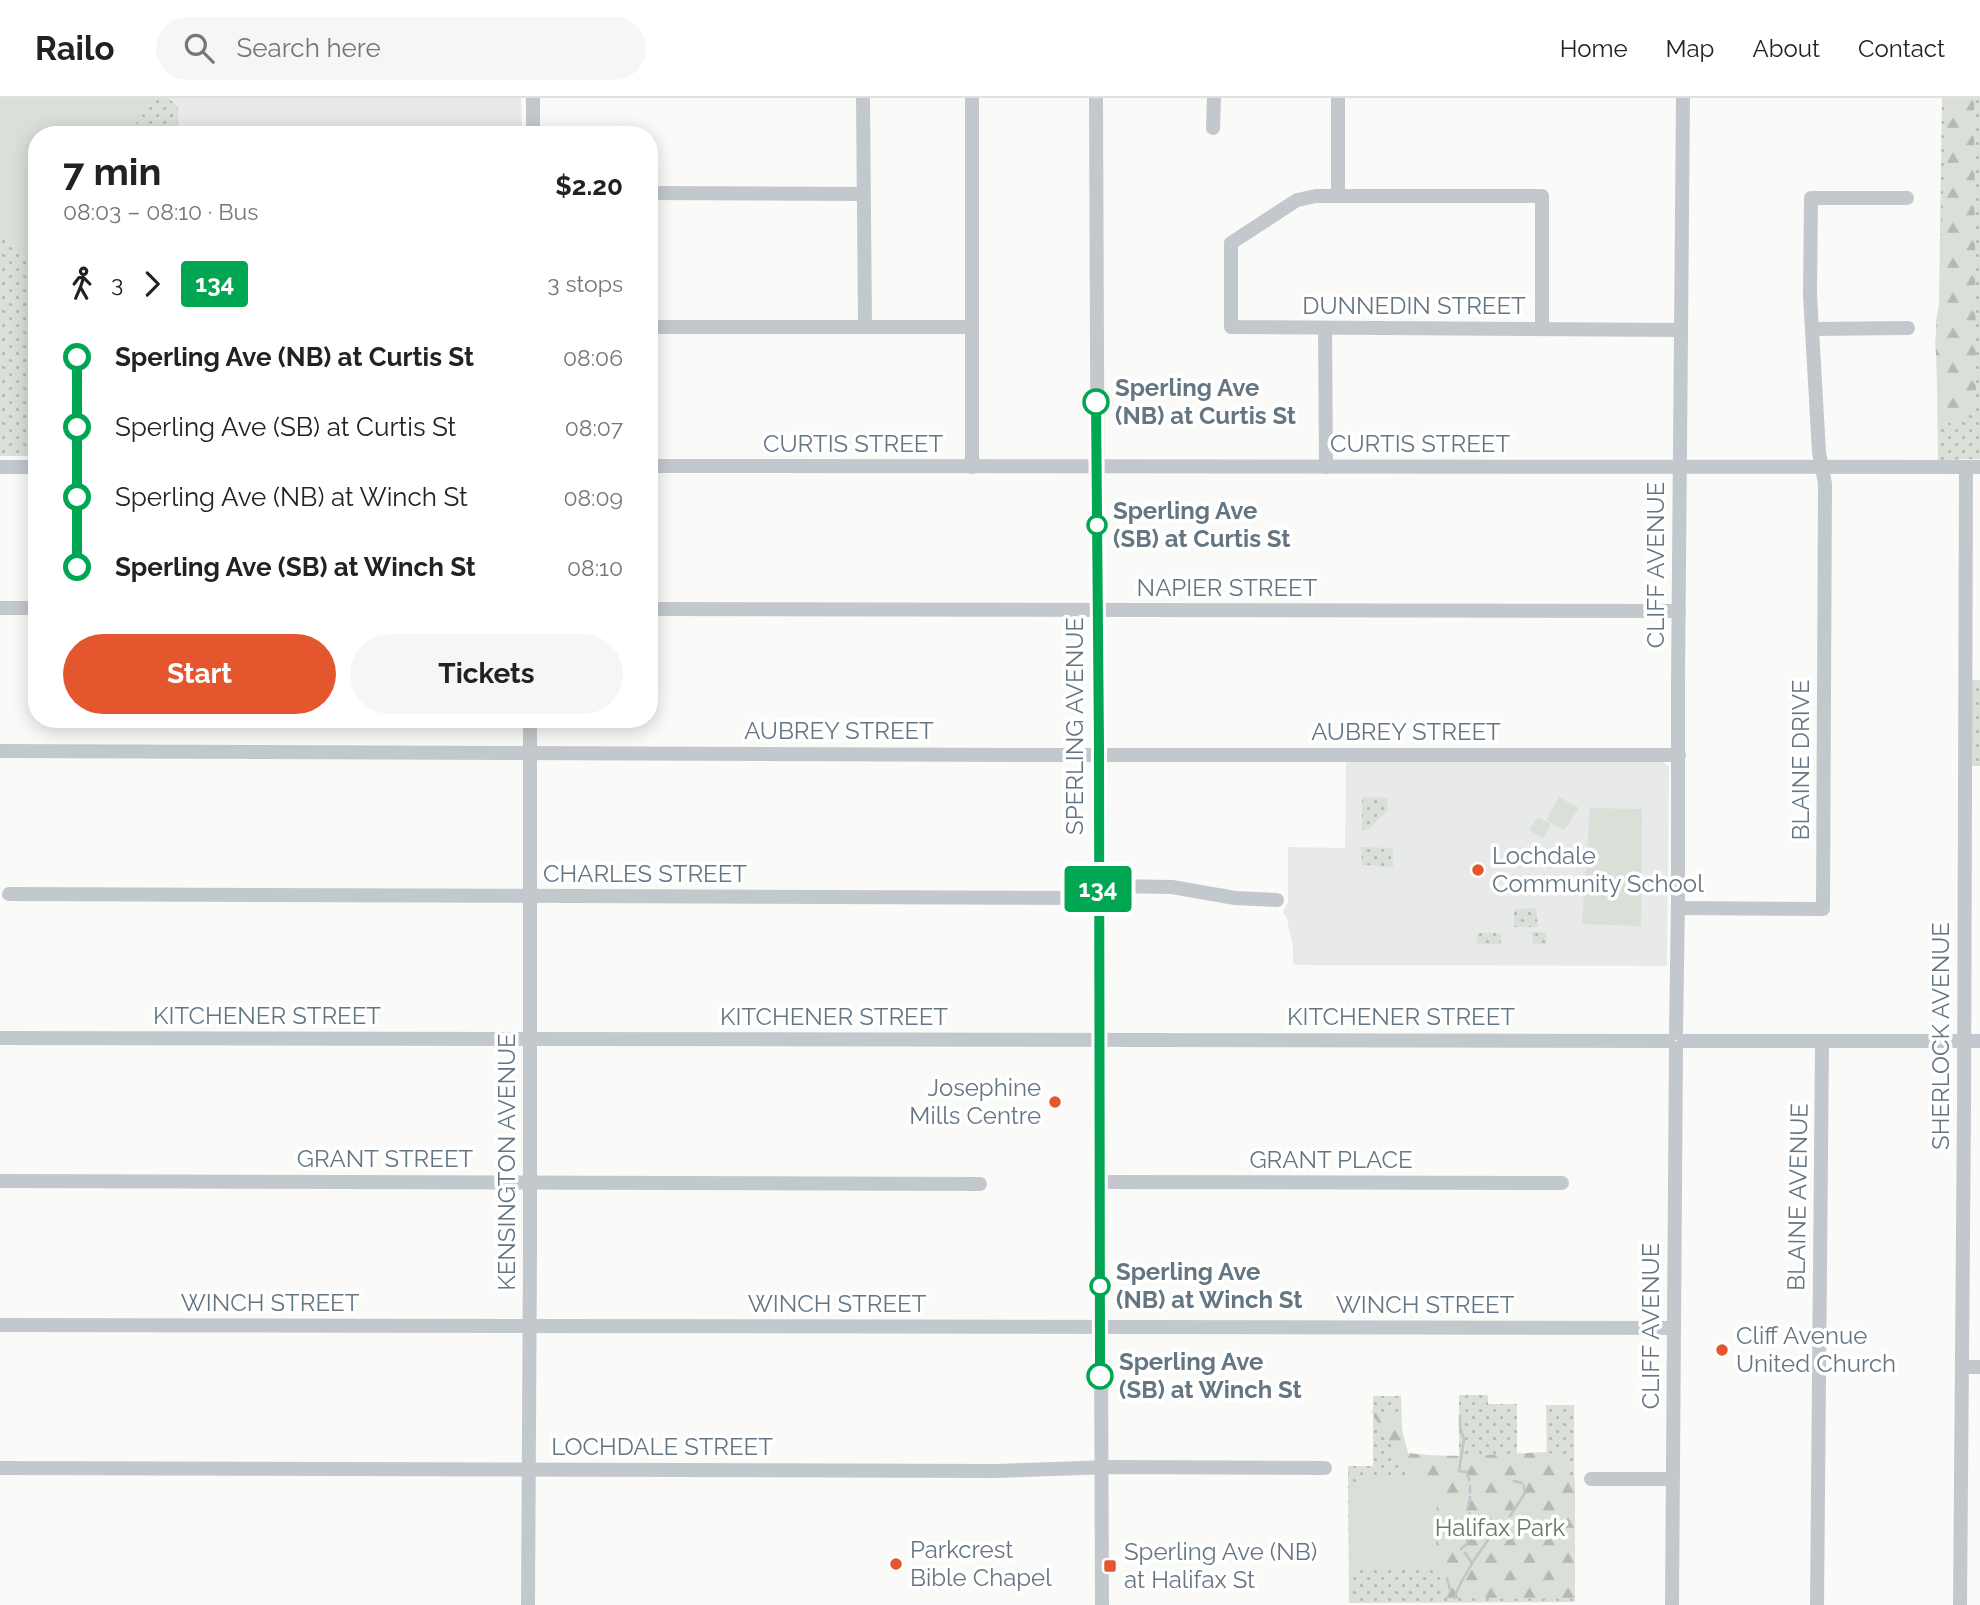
<!DOCTYPE html>
<meta charset="utf-8">
<style>
:root{--surface:#fff;--page:#f6f6f6;--text:#222;--muted:#767676;--line:#e0e0e0;--accent:#e4572e}
body{margin:0;font-family:Raleway,sans-serif;background:var(--page);color:var(--text);height:100vh;display:flex;flex-direction:column;font-size:26px;white-space:nowrap}
*{box-sizing:border-box;margin:0}
p{font-size:23px;color:var(--muted)}
.icon{flex:none;width:38px;height:38px;fill:none;stroke:currentColor;stroke-width:2;stroke-linecap:round;stroke-linejoin:round}
.map{position:relative;flex:1;overflow:hidden}
.details{position:absolute;left:28px;top:28px;width:630px;height:602px;display:flex;flex-direction:column;background:var(--surface);border-radius:28px;box-shadow:0 4px 18px #0003}
.details>*{flex:none}
.badge{padding:0 14px;border-radius:5px;font-size:24px;line-height:46px}
.map>.badge{position:absolute;translate:-50% -50%;box-shadow:0 0 0 4px #fff}
.legs{display:flex;align-items:center;gap:10px;height:77px;padding:0 35px;font-size:23px}
.legs p{margin-inline-start:auto}
.overview{display:flex;align-items:center;justify-content:space-between;height:119px;padding:0 35px}
h1{font-size:38px;font-weight:700;line-height:52px}
.button{display:flex;gap:14px;margin-top:auto;padding:14px 35px}
.button a{flex:1;height:80px;border-radius:42px;background:var(--accent);color:#fff;font-size:28px;font-weight:700;line-height:80px;text-align:center}
.button a+a{background:var(--page);color:var(--text)}
ul{padding:0 35px;list-style:none}
li{display:flex;align-items:center;gap:24px;height:70px;font-size:26px}
li i{display:grid;place-items:center;width:10px;height:100%;margin:0 9px;background:currentColor}
li i::after{content:'';width:18px;height:18px;margin:-9px;border:5px solid;border-radius:50%;background:var(--surface)}
li p{margin-inline-start:auto}
li:first-child i{background:linear-gradient(#0000 50%,currentColor 0)}
li:last-child i{background:linear-gradient(currentColor 50%,#0000 0)}
header{display:flex;align-items:center;gap:42px;box-sizing:border-box;height:98px;padding:0 35px;background:var(--surface);border-bottom:2px solid var(--line)}
header strong{font-size:33px}
nav{display:flex;gap:38px;margin-inline-start:auto;font-size:24px}
.search{width:490px;height:63px;background:var(--page);display:flex;align-items:center;gap:18px;box-sizing:border-box;padding:0 24px;border-radius:38px;color:var(--muted);font-size:26px}
.map>svg:first-child{display:block}
.built{fill:#e8e9e9}
.grass{fill:url(#grass-dots)}
.forest{fill:url(#forest-firs)}
.pitch{fill:#dadfd7}
.lines{fill:none;stroke-linecap:round;stroke-linejoin:round}
.stream{stroke:#bbc7cb;stroke-width:2.5}
.minor{stroke:#c3c8cc;stroke-width:14}
.line-1-casing{stroke:#fff;stroke-width:16}
.line-1{stroke:#00a651;stroke-width:10}
.stop-1-dot{fill:#fff;stroke:#00a651;stroke-width:3.5}
.poi-dot{fill:#e4572e;stroke:#fff;stroke-width:2.5}
.labels{text-anchor:middle;stroke-width:7;stroke-linejoin:round;paint-order:stroke}
.street-label{font-size:24px;fill:#657683;stroke:#fff}
.stop-label{font-size:24px;font-weight:bold;fill:#657683;stroke:#fff;text-anchor:start}
.poi-label{font-size:24px;fill:#657683;stroke:#fff;text-anchor:start}
.park-label{font-size:24px;fill:#687a64;stroke:#fff}
</style>
<header>
<strong>Railo</strong>
<div class="search"><svg class="icon" aria-label="search" viewBox="0 0 24 24"><circle cx="10" cy="10" r="6"/><path d="M15 15l6 6"/></svg>Search here</div>
<nav><a>Home</a><a>Map</a><a>About</a><a>Contact</a></nav>
</header>
<div class="map">
<svg width="1980" height="1507" viewBox="0 0 1980 1507">
<defs>
<pattern id="grass-dots" width="8" height="8" patternUnits="userSpaceOnUse" patternTransform="scale(1.75)"><rect width="8" height="8" fill="#dadfd7"/><path d="M2 2h.1M6 6h.1" fill="none" stroke="#b4b9b4" stroke-width="1.8" stroke-linecap="round"/></pattern>
<pattern id="forest-firs" width="22" height="20" patternUnits="userSpaceOnUse" patternTransform="scale(1.75)"><rect width="22" height="20" fill="#dadfd7"/><path d="M5 1l3.5 6h-7zM16 11l3.5 6h-7z" fill="#b4b9b4"/></pattern>
</defs>
<rect width="100%" height="100%" fill="#fafaf8"/>
<g class="built">
<path d="M168,0H521L522,28L524,37H178V9Z"/>
<path d="M1346,661L1662,662L1669,669L1667,868L1295,867L1293,864V849L1287,821L1283,814L1288,804V749L1345,750Z"/>
</g>
<g class="grass">
<path d="M0,0H168L178,9V37H37V358H0Z"/>
<path d="M1942,0H1980V361L1938,362L1936,222L1939,207Z"/>
<rect x="1971" y="582" width="9" height="86"/>
<path d="M1362,699L1387,700L1388,712L1369,731L1362,732Z"/>
<path d="M1361,749L1393,750V769L1362,767Z"/>
<path d="M1536,810L1538,829H1514V811Z"/>
<path d="M1532,834L1546,835V846H1533Z"/>
<rect x="1477" y="835" width="24" height="11"/>
<path d="M1459,1297H1488V1306H1517V1357L1547,1369L1546,1307H1574L1575,1504L1349,1505L1348,1368H1373V1298H1401L1403,1368L1459,1369Z"/>
</g>
<g class="forest">
<path d="M1946,0H1974L1976,301L1972,309L1954,327L1941,321L1935,242L1939,225Z"/>
<path d="M1371,1313L1400,1315L1403,1336L1408,1355C1454,1361 1500,1356 1546,1354L1560,1358L1569,1371V1382L1575,1383V1501L1444,1500L1440,1475L1434,1456L1436,1395L1431,1379L1408,1377L1402,1370L1388,1341Z"/>
</g>
<g class="pitch">
<path d="M0,0H148V10L127,37H37V148L35,151L22,152L0,134Z"/>
<path d="M1559,699L1579,710L1564,732L1546,722Z"/>
<path d="M1590,710L1642,711L1641,828L1582,826Z"/>
<path d="M1538,719L1551,726L1543,740L1529,732Z"/>
<path d="M1361,1378L1437,1380L1436,1471H1351L1352,1387Z"/>
</g>
<g class="lines">
<g class="stream">
<path d="M1460,1318V1329L1464,1341L1459,1373L1467,1374L1469,1382"/>
<path d="M1514,1383L1522,1385"/>
<path d="M1470,1388V1394"/>
<path d="M1468,1410L1470,1399"/>
<path d="M1510,1418L1525,1395L1524,1388"/>
<path d="M1461,1451L1467,1446L1469,1415"/>
<path d="M1472,1465L1493,1435L1509,1423"/>
<path d="M1447,1480L1450,1492"/>
<path d="M1455,1500C1456,1489 1468,1475 1472,1465L1465,1455"/>
</g>
<g class="minor">
<path d="M533,0V37"/>
<path d="M863,0L865,229"/>
<path d="M1096,0L1102,1507"/>
<path d="M1338,0V97"/>
<path d="M1213,30L1214,0"/>
<path d="M649,95L863,96"/>
<path d="M649,229H972"/>
<path d="M1325,231L1326,369"/>
<path d="M1542,231V98H1316L1297,102L1231,145V229L1681,232"/>
<path d="M1812,231L1908,230"/>
<path d="M649,368L1980,369"/>
<path d="M0,369H37"/>
<path d="M972,369V0"/>
<path d="M0,510H37"/>
<path d="M649,511L1679,513"/>
<path d="M0,653L1025,657H1679"/>
<path d="M9,796L1084,800L1114,788L1172,789L1235,800L1277,802"/>
<path d="M1678,810L1823,811L1825,386L1819,354L1810,197L1811,100H1907"/>
<path d="M1676,935L1678,800V585L1683,0"/>
<path d="M0,940L1668,943"/>
<path d="M1684,943H1980"/>
<path d="M0,1083L980,1086"/>
<path d="M1099,1084L1562,1085"/>
<path d="M0,1227L1674,1230"/>
<path d="M1962,1269H1980"/>
<path d="M0,1370L995,1373L1112,1369L1325,1370"/>
<path d="M1591,1381H1673"/>
<path d="M528,1507L530,1155V621"/>
<path d="M1672,1507L1676,950"/>
<path d="M1817,1507L1822,944"/>
<path d="M1960,1507L1964,1012L1966,369"/>
</g>
</g>
<g class="lines">
<g class="line-1-casing">
<path id="line-1" d="M1096,304L1099,648L1100,1278"/>
</g>
<use href="#line-1" class="line-1"/>
</g>
<g class="stop-1-dot">
<circle cx="1096" cy="304" r="12"/>
<circle cx="1097" cy="427" r="9"/>
<circle cx="1100" cy="1188" r="9"/>
<circle cx="1100" cy="1278" r="12"/>
</g>
<g class="poi-dot">
<circle cx="1478" cy="772" r="7"/>
<circle cx="1055" cy="1004" r="7"/>
<circle cx="1722" cy="1252" r="7"/>
<circle cx="896" cy="1466" r="7"/>
<rect x="1103" y="1461" width="14" height="14" rx="3.5"/>
</g>
<g class="labels">
<g class="street-label">
<text x="1414" y="216">DUNNEDIN STREET</text>
<text x="853" y="354">CURTIS STREET</text>
<text x="1420" y="354">CURTIS STREET</text>
<text transform="translate(1656 467) rotate(-90)" y="8">CLIFF AVENUE</text>
<text x="1227" y="498">NAPIER STREET</text>
<text transform="translate(1075 628) rotate(-90)" y="8">SPERLING AVENUE</text>
<text x="839" y="641">AUBREY STREET</text>
<text x="1406" y="642">AUBREY STREET</text>
<text transform="translate(1801 662) rotate(-90)" y="8">BLAINE DRIVE</text>
<text x="645" y="784">CHARLES STREET</text>
<text x="267" y="926">KITCHENER STREET</text>
<text x="834" y="927">KITCHENER STREET</text>
<text x="1401" y="927">KITCHENER STREET</text>
<text transform="translate(1941 938) rotate(-90)" y="8">SHERLOCK AVENUE</text>
<text x="385" y="1069">GRANT STREET</text>
<text x="1331" y="1070">GRANT PLACE</text>
<text transform="translate(507 1064) rotate(-90)" y="8">KENSINGTON AVENUE</text>
<text transform="translate(1798 1099) rotate(-89)" y="8">BLAINE AVENUE</text>
<text x="270" y="1213">WINCH STREET</text>
<text x="837" y="1214">WINCH STREET</text>
<text x="1425" y="1215">WINCH STREET</text>
<text transform="translate(1651 1228) rotate(-90)" y="8">CLIFF AVENUE</text>
<text x="662" y="1357">LOCHDALE STREET</text>
</g>
<g class="stop-label">
<text x="1115" y="298">Sperling Ave<tspan x="1115" dy="28">(NB) at Curtis St</tspan></text>
<text x="1113" y="421">Sperling Ave<tspan x="1113" dy="28">(SB) at Curtis St</tspan></text>
<text x="1116" y="1182">Sperling Ave<tspan x="1116" dy="28">(NB) at Winch St</tspan></text>
<text x="1119" y="1272">Sperling Ave<tspan x="1119" dy="28">(SB) at Winch St</tspan></text>
</g>
<g class="poi-label">
<text x="1492" y="766">Lochdale<tspan x="1492" dy="28">Community School</tspan></text>
<text x="1041" y="998" text-anchor="end">Josephine<tspan x="1041" dy="28">Mills Centre</tspan></text>
<text x="1736" y="1246">Cliff Avenue<tspan x="1736" dy="28">United Church</tspan></text>
<text x="910" y="1460">Parkcrest<tspan x="910" dy="28">Bible Chapel</tspan></text>
<text x="1124" y="1462">Sperling Ave (NB)<tspan x="1124" dy="28">at Halifax St</tspan></text>
</g>
<g class="park-label">
<text x="1500" y="1438">Halifax Park</text>
</g>
</g>
</svg>
<b class="badge" style="left:1098px;top:791px;background:#00a651;color:#fff">134</b>
<section class="details">
<div class="overview"><div><h1>7 min</h1><p>08:03 – 08:10 · Bus</p></div><b>$2.20</b></div>
<div class="legs"><svg class="icon" aria-label="walk" viewBox="0 0 24 24"><circle cx="13" cy="4" r="2"/><path d="M13 8l-2 6 4 7M11 14l-3 7M7 12l3-4h3l4 4"/></svg>3<svg class="icon" aria-label="forward" viewBox="0 0 24 24"><path d="M9 5l7 7-7 7"/></svg><b class="badge" style="background:#00a651;color:#fff">134</b><p>3 stops</p></div>
<ul>
<li><i style="color:#00a651"></i><b>Sperling Ave (NB) at Curtis St</b><p>08:06</p></li>
<li><i style="color:#00a651"></i><span>Sperling Ave (SB) at Curtis St</span><p>08:07</p></li>
<li><i style="color:#00a651"></i><span>Sperling Ave (NB) at Winch St</span><p>08:09</p></li>
<li><i style="color:#00a651"></i><b>Sperling Ave (SB) at Winch St</b><p>08:10</p></li>
</ul>
<div class="button"><a>Start</a><a>Tickets</a></div>
</section>
</div>
